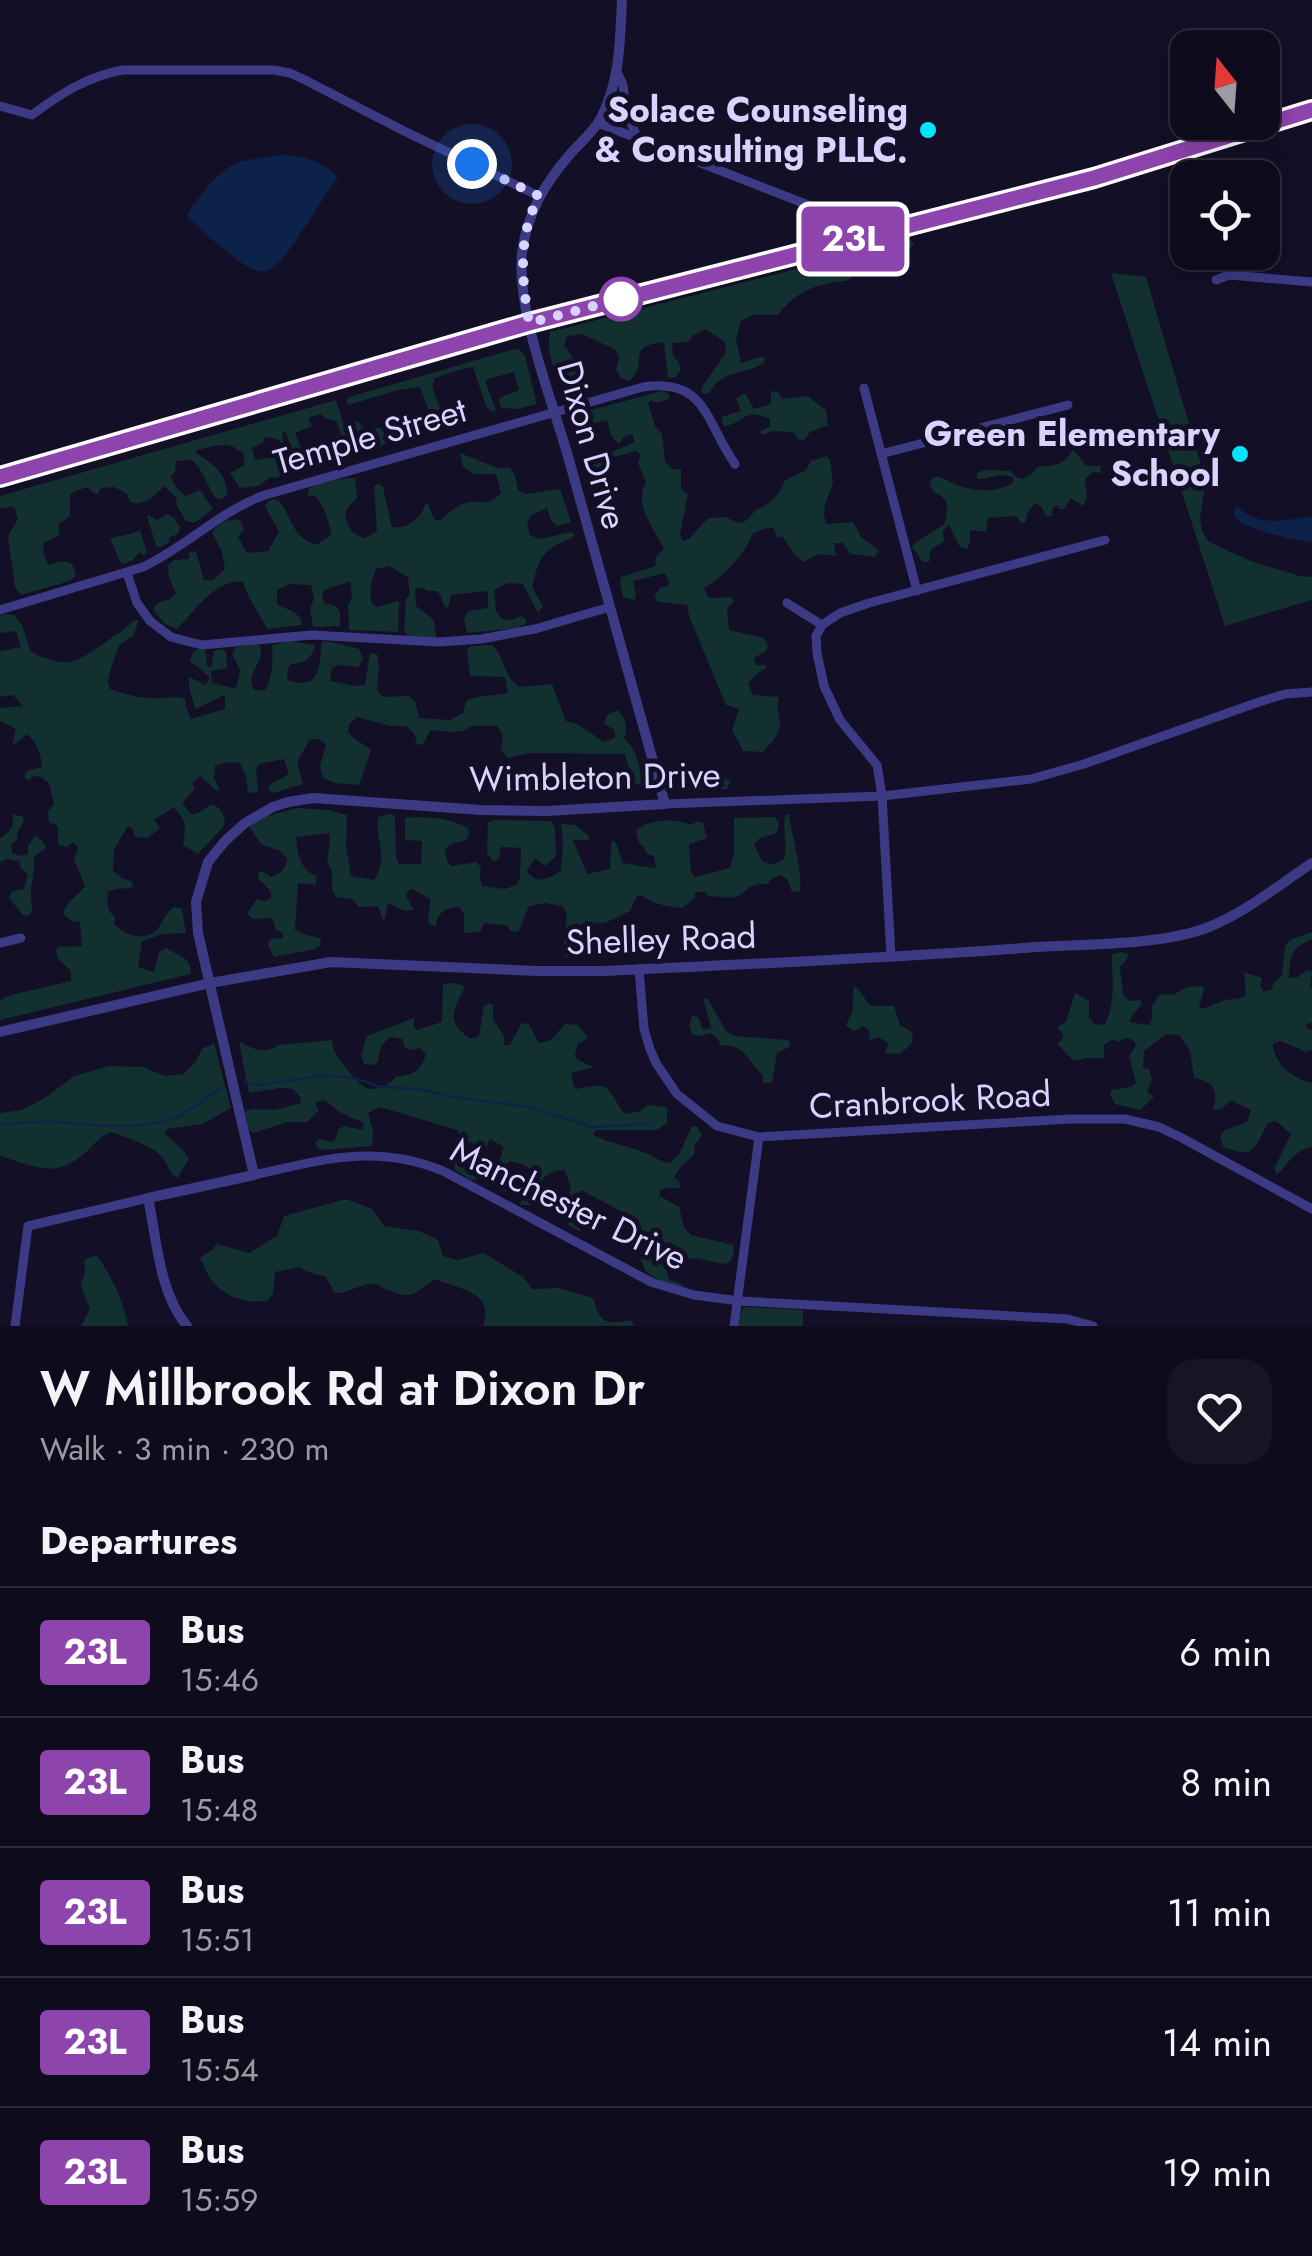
<!DOCTYPE html>
<meta charset="utf-8">
<style>
:root{--surface:#0e0b1c;--page:#171425;--text:#f1f3f6;--muted:#9b9ba3;--line:#2e2b3b}
body{margin:0;font-family:Jost,sans-serif;background:var(--page);color:var(--text);height:100vh;display:flex;flex-direction:column;font-size:38px;white-space:nowrap}
*{box-sizing:border-box;margin:0}
p{font-size:32px;color:var(--muted)}
.icon{flex:none;width:55px;height:55px;fill:none;stroke:currentColor;stroke-width:2;stroke-linecap:round;stroke-linejoin:round}
.map{position:relative;height:1326px;overflow:hidden}
.details{display:flex;flex-direction:column;background:var(--surface);flex:1}
.details>*{flex:none}
.badge{padding:0 20px;border-radius:8px;font-size:35px;line-height:65px}
.needle{width:65px;rotate:343deg}
.buttons{position:absolute;left:1170px;top:30px;display:grid;gap:20px}
.buttons a{display:grid;place-items:center;width:110px;height:110px;border-radius:20px;background:var(--surface);box-shadow:0 5px 25px #0003,0 0 0 2px var(--line);font-size:50px}
.you{position:absolute;width:50px;height:50px;margin:-25px;border:8px solid #fff;border-radius:50%;background:#1a73e8;box-shadow:0 0 0 15px #1a73e833}
.map>.badge{position:absolute;translate:-50% -50%;box-shadow:0 0 0 5px #fff}
h2{padding:0 40px;font-size:38px;line-height:90px}
.round{display:grid;place-items:center;flex:none;width:105px;height:105px;border-radius:30px;background:var(--page)}
.overview{display:flex;align-items:center;justify-content:space-between;height:170px;padding:0 40px}
h1{font-size:48px;font-weight:600;line-height:75px}
ul{padding:0;list-style:none}
li{display:flex;align-items:center;gap:30px;height:130px;padding:0 40px;border-top:2px solid var(--line)}
li div{flex:1}
li b{display:block;font-size:38px}
li em{font-style:normal}
li .badge{min-width:110px;font-weight:700;text-align:center}
.map>svg:first-child{display:block}
.green{fill:#12302f}
.water{fill:#0c2248}
.lines{fill:none;stroke-linecap:round;stroke-linejoin:round}
.stream{stroke:#0c2248;stroke-width:2.5}
.minor{stroke:#3d3a85;stroke-width:9}
.tertiary{stroke:#3d3a85;stroke-width:10}
.primary{stroke:#c25bff;stroke-width:14}
.line-casing{stroke:#fff;stroke-width:22}
.line{stroke:#8e44ad;stroke-width:15}
.walk{stroke:#d9d4ff;stroke-width:10;stroke-dasharray:0 18}
.poi-dot{fill:#00e5ff;stroke:#130f26;stroke-width:4}
.stop-dot{fill:#fff;stroke:#8e44ad;stroke-width:5}
.labels{text-anchor:middle;stroke-width:10;stroke-linejoin:round;paint-order:stroke}
.poi-label{font-size:35px;font-weight:bold;fill:#d9d4ff;stroke:#130f26;text-anchor:end}
.street-label{font-size:35px;fill:#d9d4ff;stroke:#130f26}
</style>
<div class="map">
<svg width="1312" height="1326" viewBox="0 0 1312 1326">
<rect width="100%" height="100%" fill="#130f26"/>
<g class="green">
<path d="M910,240L914,244L911,248L849,261L842,267L852,277L846,281C817,283 795,292 778,315H753L741,321L736,338L741,363L759,357H765L764,363C745,375 721,370 710,392L705,394L701,392L702,387L726,352L725,342L705,329L692,336L688,342L672,343L673,356L678,361L681,369L676,377L668,378L664,342C624,347 650,360 630,381L621,378L616,369L619,359L616,350L582,334L567,336L564,346C576,358 580,374 590,390L573,394C556,382 545,352 550,332Z"/>
<path d="M1111,273L1146,277L1201,465L1204,491L1200,519L1202,531L1209,542L1253,562L1300,576L1312,577V600L1225,626Z"/>
<path d="M514,349L520,350L525,356L537,404L517,409L501,408L499,398L519,390L514,372L485,380L496,411H491L486,406L473,367L465,368L435,378L432,387L444,419L439,424L433,422L420,387L399,390L348,405L346,399L353,396Z"/>
<path d="M662,391L669,394V399L658,403L651,400L648,403L655,426L662,434L665,461L672,469H681V489L688,494L680,535L683,541L689,539L708,518L727,517C741,528 748,521 756,509C773,504 779,495 785,480L805,471L811,461L826,456L830,460L833,482L825,505L824,514L826,524L853,522L861,537L879,550L875,557L851,554L843,543H834L836,556L818,554L804,562L795,555L782,536L777,538L774,529L770,527L752,534C748,551 720,580 704,588L709,598L731,597L735,601L727,608L729,630L764,638L768,646L766,651L754,658L756,665H765L766,668L755,675L748,684L753,695L779,697C776,710 779,711 780,722C781,733 770,744 763,752L743,751L732,730L739,709L726,705L689,616L687,605L658,602L654,597L660,588L670,585L665,573L633,581L636,596L634,600L623,597L620,583L621,577L656,566L655,558L664,549C654,528 633,504 646,482L638,463L641,455L636,451L606,459L600,469V480L595,486C589,480 584,471 587,462L635,442L632,434L624,437L619,444L611,436L607,420L590,424L594,436L592,445C577,442 576,431 575,417L584,412Z"/>
<path d="M771,391L778,392L782,399L807,396L826,410L828,425L810,432L804,440L798,439L793,432L774,431L761,435V431L770,426V419C742,407 745,424 724,426L721,417L741,411L736,398L745,393L754,409L771,404Z"/>
<path d="M336,400L353,453H348L336,421L326,419L321,414L308,418L312,426L295,433L301,448L311,461L300,467L295,461L285,430L282,435L284,445L277,439L264,437L263,443L252,448L255,460L278,456L279,452L286,455L288,461L279,477L269,478L259,486L240,488L230,473L245,465L243,452L238,450C227,439 210,448 196,450L197,454C214,464 227,474 227,495L221,499L215,498C207,485 203,470 192,460L176,461L175,472L171,476L174,484L185,496L200,490L213,509L194,523L186,521L176,504L177,499L165,486C154,495 145,507 130,502L127,494L114,487L101,488L97,495L86,487L70,494V516L58,525L60,531L58,536L44,543L43,551L48,565C62,561 73,557 76,575L70,581L21,595L15,587L8,536L18,519L14,507L0,508V496Z"/>
<path d="M349,422H358L365,429L381,428L388,441L379,448L359,451Z"/>
<path d="M1073,449L1086,466H1101L1100,474L1094,471L1085,479L1087,499L1083,506L1071,498L1064,509H1059L1057,505L1053,508L1052,516H1046L1041,506L1035,503L1027,514L1026,521L1022,524L1016,516L988,518L986,532L970,530V542L967,549L960,547L949,525L943,530L944,542L931,549L929,562H923L912,547C921,536 934,533 945,523C948,507 951,499 933,492L929,482C931,480 933,478 936,477C940,476 949,481 952,483C971,491 994,494 1013,483V477C995,471 987,482 976,478L978,472L988,470L1011,471L1017,478L1023,479L1033,473L1037,467C1054,465 1065,466 1073,449Z"/>
<path d="M460,453L498,468H510L515,475L518,490L525,494L560,489L571,522L557,526L551,521L547,508L530,516L527,525L530,535L539,539L572,532L575,536C570,539 564,541 559,544C539,552 537,569 532,587L543,606L538,613L523,584L508,583L494,590L496,611L502,619L511,620L521,616L526,619V623L517,628L467,633L464,619L468,611L488,608V591L451,595L448,608L444,606L441,596L437,591H428L422,587L415,589L416,606L434,620L436,637L408,636L404,630L406,599L410,594L408,577L389,566L376,569C371,581 369,591 372,604L377,607L399,601L398,632L349,630L348,604L352,599L350,581L322,591L324,603L336,606L340,612V626L313,627L310,608L314,599L311,585L289,584L277,590V604C288,611 300,610 302,625L267,629C259,612 248,600 243,582C215,579 195,611 177,629L165,624L153,610L157,603L170,599L176,593L169,578L168,565L174,560L189,559V552L196,551L204,580H213L225,569L222,552L212,533C219,522 228,519 240,520L244,530L238,537L247,553L268,551L279,532L265,506L270,500H278C294,518 290,536 316,545L331,535C329,520 325,508 315,496H308L309,488C324,482 338,478 355,478L357,498C342,513 343,514 352,532L364,538L377,532L374,486L378,484L383,487L392,527C406,530 421,518 425,505L428,504L434,519L439,521C446,516 453,508 461,505C479,496 483,511 501,493L496,474H474L463,467Z"/>
<path d="M167,514L174,518L180,527L178,534L170,537L168,543L157,548L147,517L148,515L157,520Z"/>
<path d="M140,530L147,553L143,555L139,552L133,560L124,564L120,562L110,538L131,534Z"/>
<path d="M4,614L14,615L22,625L31,652C69,670 75,663 107,641C117,634 126,629 134,620H139L133,636L119,645L110,672L108,682L110,689C126,695 143,699 160,698C170,698 176,696 185,699L186,707L191,719L225,709V695L195,709L189,687V677L206,685L210,677L190,661L193,652L199,648L205,650L207,666L211,668L214,651L220,649L226,651L227,668L211,671L212,683L233,688L237,686L240,670L232,654L236,647L259,644C268,662 244,671 254,690H265C273,676 273,661 272,645L292,641L315,645C311,660 306,662 291,664L288,668L287,680C320,691 319,668 322,642H332L359,649L363,659L358,667L339,665L332,668L330,681L355,686L365,685L370,653L377,654L379,665L377,690L383,697L409,696L415,701L419,718L451,720L463,713L466,701C476,695 495,696 508,693L505,677L470,676L467,651L471,646L492,645C505,657 503,676 519,687L552,684L566,721L577,724L604,742L615,738V730L604,724L607,715L617,710C626,717 628,728 624,738C636,748 642,769 641,784L566,793L563,785L570,777L619,773L629,769L625,754L529,753L508,758L501,749L503,736L497,726H472L463,731L452,732L430,730L423,745L417,744L414,733L406,726H390L357,717L349,724L348,732C355,741 363,743 371,750L359,785L335,783L323,778L320,766L326,744L319,739L309,740C298,766 294,753 303,784L273,793L268,788L271,784L289,774L284,759L259,764L256,770L258,792L248,793L246,776L240,763L228,762L215,766L214,778L220,790L217,791L200,776L192,784L195,789L182,803L192,815L200,812L212,804L219,808L225,818L223,827L198,854L183,845C186,827 187,822 174,807L154,820L160,828L148,838L135,837L132,828L128,826L114,850L113,871L122,878L131,881L133,887C125,890 116,887 108,892C107,903 106,910 115,917L114,924C125,936 148,943 159,927C165,918 165,914 174,907L182,909L186,933L163,934L142,941L138,967L154,972L159,952L166,948C178,956 194,958 190,974L0,1020V1000L11,995L71,981V971L58,959L56,951L58,947L82,946L80,922L72,921L63,914C67,900 77,897 85,886L74,859L78,848L73,842L68,847L58,845V826L49,822L48,812L54,804L49,783L41,777L32,776L30,781L24,777L27,771L42,767C41,754 37,743 27,734L12,746L16,729L0,721V708L23,706L13,695L0,697V651L21,647L16,631L0,633V616Z"/>
<path d="M688,768C698,772 724,776 730,781L727,789L674,790L670,783V772Z"/>
<path d="M297,808L328,810L347,815L346,844L351,876L374,880C389,858 375,840 378,817L389,814L395,816L396,857L399,864H421L422,841L405,840V818C423,815 451,818 468,828L469,835L466,840L451,844L445,849L447,860L451,866L477,862L481,868L480,879L482,886L505,889L516,885L520,878L521,848L501,847L499,859L493,861L487,853L488,822L495,820L551,821L555,828L556,856L545,866L535,858L527,871C535,886 550,878 561,871L563,843L561,824L575,825L588,835L589,840H573L587,874L610,869L611,842L614,841C620,847 619,856 623,863C635,864 644,868 656,868L654,856L647,854L644,847L639,843L636,830C651,819 674,817 691,825L698,821L703,823L707,838L689,844L691,872L695,877L730,868L734,853V818L775,817L779,824L777,833L760,838L754,844L762,861L772,865L784,859C788,844 782,830 785,815L789,814C792,840 802,865 800,891L792,892L787,879L780,875L771,879L768,884C742,884 751,892 735,897C728,899 716,896 708,896L705,892H695V898L682,908C667,907 654,904 641,895L637,896L630,911L605,923L581,924L579,939L618,938L640,945V950L634,954L566,957L563,951L567,914L563,906L545,903L530,906C524,914 523,923 518,932L511,931L506,925L484,923L480,932L464,933V914L459,907C446,908 437,912 436,926L430,925L428,919L431,899L412,889L408,891L406,896L414,910L405,911L388,903L384,922L378,906L359,907L352,899L336,897L332,889V871L327,861L330,843L329,833L296,837C298,854 299,868 316,876V885L298,883L295,930L303,934L320,938L321,944L315,949L274,957L268,945L270,939L283,938V933L276,930L272,918L253,919L247,913L257,899L264,901L271,898V892L259,879L258,872H264L271,877C280,874 286,869 287,859L280,851L261,844L249,826L263,817Z"/>
<path d="M12,814L24,817C23,827 17,827 17,840L11,844L12,853L21,856L28,854V846L35,836L42,840L46,848L34,857C36,875 27,892 33,909L29,916L23,915L9,898L12,891L24,889L28,875L21,868L19,861L7,859L0,862V838C10,833 15,825 12,814Z"/>
<path d="M1312,932V939C1290,948 1290,957 1289,978H1296L1307,970L1312,972L1310,986L1312,988V1023L1306,1024L1307,1028L1312,1030V1050L1306,1052L1281,1041L1273,1044C1274,1064 1293,1079 1312,1083V1147C1293,1151 1290,1162 1277,1175L1274,1169L1291,1134L1276,1121L1268,1123L1257,1144L1249,1152H1239L1223,1147L1220,1136L1225,1130L1247,1122L1251,1110L1231,1100L1221,1109L1212,1110C1220,1093 1214,1081 1194,1078L1190,1051L1180,1036L1167,1034L1144,1051L1143,1068L1149,1069L1152,1079L1147,1092L1154,1097L1140,1110L1115,1104L1110,1094L1112,1090L1131,1087L1136,1083L1129,1056L1136,1045L1133,1040L1125,1038L1117,1042L1113,1039L1104,1045V1058H1087L1074,1061L1057,1044L1063,1039V1035L1057,1027L1066,1022L1075,993L1089,1001V1018L1096,1025L1105,1024C1116,1003 1112,977 1112,954L1121,952L1128,954L1127,959L1120,967L1123,994L1129,1001L1141,1000V1005L1131,1017L1130,1022L1149,1025L1153,1017L1151,1008L1160,994L1173,995L1187,987L1202,986L1204,990L1199,1006L1202,1009L1225,1000L1241,998L1246,995L1244,972L1262,978L1260,986L1264,992L1272,989L1273,984L1282,975L1285,946L1290,940Z"/>
<path d="M454,983L465,986C455,1010 443,1020 471,1039L479,1036L484,1006L489,1003L493,1005V1019L504,1036V1045H510L521,1024L528,1023L539,1043L551,1040L565,1024L577,1025L588,1037L585,1041L578,1043L575,1055L578,1060L594,1067L571,1073L574,1087L577,1089C614,1080 606,1090 625,1114L641,1111L648,1105L667,1107V1123L657,1130H596L593,1135C611,1144 630,1146 648,1154C657,1158 660,1162 670,1163L679,1154L692,1126L697,1127L702,1135L695,1145L694,1155L682,1165L674,1177L679,1181L680,1188H666L660,1191V1196L679,1207L684,1227L691,1235L733,1245L734,1252L731,1261L724,1264L695,1258L666,1261L668,1279L682,1284V1287L665,1284L645,1271L640,1256L636,1219L581,1190L576,1197L570,1213L589,1221L579,1231L568,1225L561,1213L571,1189L565,1170C539,1170 540,1189 530,1205H520L532,1172L525,1165L509,1161L505,1170L515,1181L517,1189L512,1193L503,1191L496,1170L504,1147L490,1139L486,1148L470,1142L464,1152L465,1160L483,1170L480,1179L471,1180L455,1170L454,1160L461,1140L457,1130L380,1107L368,1113L373,1131L372,1146L320,1150L315,1143L319,1139L331,1142L336,1139L338,1130L344,1126L362,1130L364,1123L341,1113L324,1100L315,1103L319,1110L307,1122H288L253,1133L249,1130L245,1111L254,1109L275,1110L301,1103L300,1097L293,1089L280,1088L249,1093L239,1041C252,1049 265,1055 278,1045L332,1040C333,1054 340,1059 348,1070C363,1091 376,1097 397,1076C414,1076 421,1070 426,1054L420,1048L411,1050L405,1048L402,1039L391,1037C381,1043 379,1050 378,1062L373,1065L364,1064L361,1055L367,1036L414,1018V1027L417,1030L442,1022L443,984Z"/>
<path d="M854,986C862,991 864,999 871,1006H894L900,1025L912,1032L913,1042L900,1054L885,1053L888,1043L878,1037L870,1040L869,1030L862,1026L858,1030L853,1031L846,1025L852,1013Z"/>
<path d="M703,998L708,999L726,1031L735,1036L788,1040L791,1046L777,1053L772,1083H763V1075C746,1060 746,1045 721,1045L717,1038L710,1033L701,1036L693,1035L689,1027L692,1016L698,1017L703,1030L711,1028Z"/>
<path d="M214,1043L231,1108L202,1124L168,1129L164,1133L182,1149L189,1159L177,1178C168,1171 169,1166 163,1158C152,1145 127,1138 112,1132C99,1136 95,1144 86,1152C55,1181 33,1165 0,1156V1113L21,1110L45,1098L74,1076L109,1066L143,1067L165,1076L183,1074L195,1063L202,1049Z"/>
<path d="M346,1199L372,1209L384,1226L419,1231L438,1240L443,1256L457,1260L484,1253L523,1277L532,1289L559,1288L593,1298C600,1321 603,1326 631,1320L634,1326H483C484,1323 486,1312 485,1309C483,1291 449,1285 435,1279C417,1289 415,1302 391,1291C389,1291 378,1285 376,1284C360,1282 350,1294 335,1293L326,1277L308,1272L300,1267L275,1272L273,1294L267,1301C246,1303 226,1298 212,1281C207,1275 204,1265 200,1258L212,1250L217,1244L249,1253L277,1236L284,1216Z"/>
<path d="M96,1255C112,1276 123,1300 128,1326H81L90,1309L81,1286L85,1271L84,1260Z"/>
<path d="M746,1307L803,1310V1326H738L742,1309Z"/>
</g>
<g class="water">
<path d="M284,155C304,155 325,163 338,178C321,198 290,257 272,268C268,271 262,272 257,271C241,267 201,230 188,217L187,215C199,197 217,171 237,163C251,158 269,157 284,155Z"/>
<path d="M1238,506C1255,528 1288,520 1312,516V543C1289,538 1251,532 1234,517V510Z"/>
</g>
<g class="lines">
<g class="stream">
<path d="M244,1082L259,1085L327,1075L358,1079L376,1086L424,1090L447,1096L529,1107L593,1127L646,1124"/>
<path d="M0,1125C18,1123 37,1121 55,1122C93,1125 146,1132 181,1115C194,1108 207,1097 220,1088"/>
</g>
<g class="minor">
<path d="M617,72L623,85L626,112L638,139"/>
<path d="M0,106L32,115C60,94 88,76 123,70H274L290,73L305,80L404,131L539,196"/>
<path d="M598,123L821,210L840,228L846,241"/>
<path d="M815,249L819,224L817,208"/>
<path d="M1216,280L1229,275L1312,282"/>
<path d="M864,388L917,591"/>
<path d="M881,454L1068,405"/>
<path d="M127,573L137,603L150,621L171,637L202,645L311,635L439,642L481,639L535,629L610,607"/>
<path d="M787,603L822,625"/>
<path d="M0,610L143,567C186,547 220,511 265,495L643,387C707,377 706,424 735,464"/>
<path d="M665,804L882,796L1031,779L1084,764L1256,703L1285,694L1312,692"/>
<path d="M0,943L21,938"/>
<path d="M891,956L882,796L877,765L840,720L824,686L817,653L816,636L822,625L840,613L869,603L1105,540"/>
<path d="M639,969L644,1029L650,1049L656,1063L677,1094L717,1126L759,1137L1070,1119H1125L1159,1127L1182,1138L1312,1209"/>
<path d="M254,1175C321,1160 376,1143 443,1171L651,1282L694,1295L739,1301L1068,1319L1093,1326"/>
<path d="M15,1326L28,1226L148,1198"/>
<path d="M734,1326L759,1137"/>
</g>
<g class="tertiary">
<path d="M0,1032L210,983L331,962L538,971H605C749,964 893,958 1037,947C1087,944 1164,945 1209,927C1246,912 1279,885 1312,863"/>
<path d="M187,1326C159,1293 157,1240 148,1198L254,1175L198,933L196,902L208,862L225,841L245,823L273,807L288,802L313,798L481,810L547,811L665,804C633,690 602,575 569,460C553,402 516,312 522,253C527,213 545,183 571,153C581,142 594,131 601,118C620,81 620,41 622,0"/>
</g>
<path class="primary" d="M0,477L529,323L1072,184L1312,110"/>
</g>
<g class="lines">
<g class="line-casing">
<path id="line" d="M0,477L529,323L1094,178L1312,110"/>
</g>
<use href="#line" class="line"/>
<path class="walk" d="M472,164L539,196C517,238 522,279 529,323L621,299"/>
</g>
<g class="poi-dot">
<circle cx="928" cy="130" r="10"/>
<circle cx="1240" cy="454" r="10"/>
</g>
<circle class="stop-dot" cx="621" cy="299" r="20"/>
<g class="labels">
<g class="poi-label">
<text x="908" y="122">Solace Counseling<tspan x="908" dy="40">&amp; Consulting PLLC.</tspan></text>
<text x="1220" y="446">Green Elementary<tspan x="1220" dy="40">School</tspan></text>
</g>
<g class="street-label">
<text transform="translate(370 436) rotate(-16)" y="12">Temple Street</text>
<text transform="translate(592 445) rotate(74)" y="12">Dixon Drive</text>
<text transform="translate(595 777) rotate(-1)" y="12">Wimbleton Drive</text>
<text transform="translate(661 939) rotate(-2)" y="12">Shelley Road</text>
<text transform="translate(930 1100) rotate(-3)" y="12">Cranbrook Road</text>
<text transform="translate(569 1204) rotate(26)" y="12">Manchester Drive</text>
</g>
</g>
</svg>
<div class="buttons">
<a><svg class="needle" viewBox="-14 -14 28 28"><path d="M0-13l5 13h-10z" fill="#e53935"/><path d="M0 13l5-13h-10z" fill="#9b9ba3"/></svg></a>
<a><svg class="icon" aria-label="locate" viewBox="0 0 24 24"><circle cx="12" cy="12" r="6"/><path d="M12 2v4M12 18v4M2 12h4M18 12h4"/></svg></a>
</div>
<div class="you" style="left:472px;top:164px"></div>
<b class="badge" style="left:853px;top:239px;background:#8e44ad;color:#fff">23L</b>
</div>
<section class="details">
<div class="overview"><div><h1>W Millbrook Rd at Dixon Dr</h1><p>Walk · 3 min · 230 m</p></div><a class="round"><svg class="icon" aria-label="heart" viewBox="0 0 24 24"><path d="M12 20l-8-8c-3-5 5-10 8-4 3-6 11-1 8 4z"/></svg></a></div>
<h2>Departures</h2>
<ul>
<li><span class="badge" style="background:#8e44ad;color:#fff">23L</span><div><b>Bus</b><p>15:46</p></div><em>6 min</em></li>
<li><span class="badge" style="background:#8e44ad;color:#fff">23L</span><div><b>Bus</b><p>15:48</p></div><em>8 min</em></li>
<li><span class="badge" style="background:#8e44ad;color:#fff">23L</span><div><b>Bus</b><p>15:51</p></div><em>11 min</em></li>
<li><span class="badge" style="background:#8e44ad;color:#fff">23L</span><div><b>Bus</b><p>15:54</p></div><em>14 min</em></li>
<li><span class="badge" style="background:#8e44ad;color:#fff">23L</span><div><b>Bus</b><p>15:59</p></div><em>19 min</em></li>
</ul>
</section>
